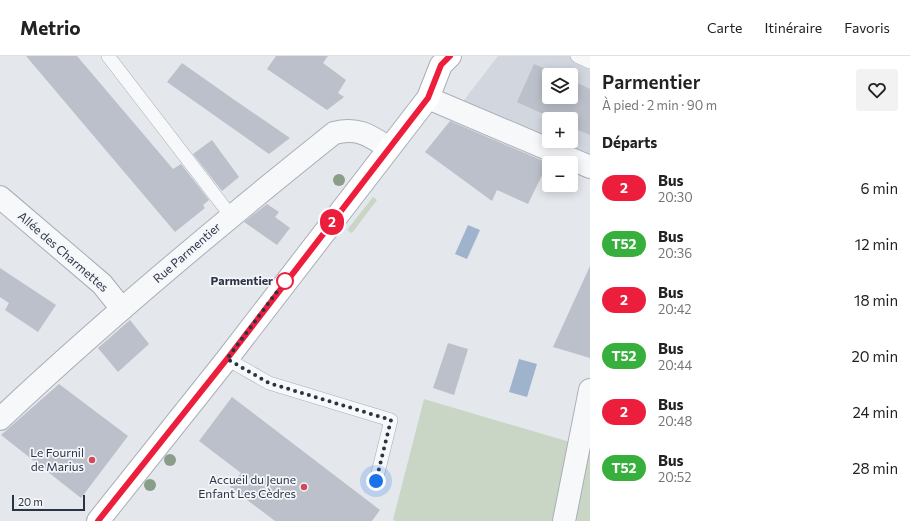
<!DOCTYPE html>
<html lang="fr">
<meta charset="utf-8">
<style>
:root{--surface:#fff;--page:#f2f2f2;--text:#222;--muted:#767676;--line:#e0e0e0}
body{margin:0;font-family:Commissioner,sans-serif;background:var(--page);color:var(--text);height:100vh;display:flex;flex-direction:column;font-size:15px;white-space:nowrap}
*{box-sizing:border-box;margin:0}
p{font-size:13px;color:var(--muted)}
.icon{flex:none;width:22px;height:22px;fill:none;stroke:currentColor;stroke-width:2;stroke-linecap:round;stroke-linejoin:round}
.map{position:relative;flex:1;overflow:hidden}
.panel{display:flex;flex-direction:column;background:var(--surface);width:320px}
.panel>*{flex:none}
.badge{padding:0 8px;border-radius:13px;font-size:14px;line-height:26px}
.tools{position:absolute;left:542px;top:12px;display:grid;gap:8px}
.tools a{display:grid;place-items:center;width:36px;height:36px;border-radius:4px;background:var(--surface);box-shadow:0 2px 10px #0003;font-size:20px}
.scale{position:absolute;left:12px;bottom:10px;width:73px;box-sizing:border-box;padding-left:4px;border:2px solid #2b3445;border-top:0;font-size:11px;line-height:14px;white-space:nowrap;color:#2b3445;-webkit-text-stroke:3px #f4f6f9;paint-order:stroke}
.you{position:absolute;width:20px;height:20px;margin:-10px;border:3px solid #fff;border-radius:50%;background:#1a73e8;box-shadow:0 0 0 6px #1a73e833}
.map>.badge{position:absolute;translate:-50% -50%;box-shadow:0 0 0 2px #fff}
h2{padding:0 12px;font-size:15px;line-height:36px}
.round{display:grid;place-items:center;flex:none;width:42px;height:42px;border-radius:4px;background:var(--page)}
.summary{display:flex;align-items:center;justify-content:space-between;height:68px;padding:0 12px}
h1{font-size:19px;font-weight:600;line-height:30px}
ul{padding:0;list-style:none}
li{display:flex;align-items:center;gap:12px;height:56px;padding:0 12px}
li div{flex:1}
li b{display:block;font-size:15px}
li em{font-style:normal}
li .badge{min-width:44px;font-weight:700;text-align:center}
header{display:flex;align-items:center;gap:24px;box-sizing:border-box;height:56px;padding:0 20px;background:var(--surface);border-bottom:1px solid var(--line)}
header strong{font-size:19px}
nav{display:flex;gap:22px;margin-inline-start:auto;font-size:14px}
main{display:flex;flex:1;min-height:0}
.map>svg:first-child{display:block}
.built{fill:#d2d6de;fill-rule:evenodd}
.green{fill:#c9d6c5}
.water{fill:#9fb4cc}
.building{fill:#bbc0ca}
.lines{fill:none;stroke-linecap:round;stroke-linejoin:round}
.lane-casing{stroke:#a9aeb7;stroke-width:14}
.street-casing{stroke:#a9aeb7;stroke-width:24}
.secondary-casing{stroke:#a9aeb7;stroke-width:24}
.lane{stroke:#f7f8fa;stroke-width:13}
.street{stroke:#f7f8fa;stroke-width:22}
.secondary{stroke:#fff;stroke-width:22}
.tree{fill:#899d89}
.line-casing{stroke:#fff;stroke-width:9}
.line{stroke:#ed1e3c;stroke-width:6}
.walk{stroke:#2b3445;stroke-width:4;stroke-dasharray:0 7.2}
.stop-dot{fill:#fff;stroke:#ed1e3c;stroke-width:2}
.poi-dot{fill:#d1495b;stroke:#f4f6f9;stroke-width:1.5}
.labels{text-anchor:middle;stroke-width:3.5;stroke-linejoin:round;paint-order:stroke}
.street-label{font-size:12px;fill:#2b3445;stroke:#f4f6f9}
.stop-label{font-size:12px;font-weight:bold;fill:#2b3445;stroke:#f4f6f9;text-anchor:end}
.poi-label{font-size:12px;fill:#2b3445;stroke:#f4f6f9;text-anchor:end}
</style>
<header>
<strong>Metrio</strong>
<nav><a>Carte</a><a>Itinéraire</a><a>Favoris</a></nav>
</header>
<main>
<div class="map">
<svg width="590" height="465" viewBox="0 0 590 465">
<rect width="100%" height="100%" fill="#e4e7ec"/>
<path class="built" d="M498,0H590V101L552,85H571V63H549V84L461,48ZM549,19H571V41H549Z"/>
<g class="green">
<path d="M373,141L377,144L352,177L347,174Z"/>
<path d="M424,343L573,387L557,465H396L393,464Z"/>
<path d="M590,366V465H572Z"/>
</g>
<g class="water">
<path d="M468,169L480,174L467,203L455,198Z"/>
<path d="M519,303L537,308L527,341L509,336Z"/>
</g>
<g class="building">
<path d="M26,0H77L173,113L181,108L209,144L203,149L205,152L175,176Z"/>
<path d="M276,0H328L323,7L346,24L338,37L344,41L327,54L267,13Z"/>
<path d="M182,7L236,45L290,82L269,98L167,26Z"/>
<path d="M534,8L559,19H549V41H571V24L590,33V79L571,71V63H554L517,46Z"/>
<path d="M450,65L548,107L528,148L497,134L492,145L425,96Z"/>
<path d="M212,84L239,121L222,135L193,98Z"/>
<path d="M267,148L279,156L275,161L290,172L277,189L244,166Z"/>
<path d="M590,210V302L553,291Z"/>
<path d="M0,212L56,249L38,276L5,254L9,247L0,241Z"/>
<path d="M130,264L149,288L118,316L98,292Z"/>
<path d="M448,287L468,293L454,339L433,332Z"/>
<path d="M59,328L128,380L81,442L1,379Z"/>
<path d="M232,341L380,454L372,465H275L230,431L241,417L199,385Z"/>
</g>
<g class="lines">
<g class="lane-casing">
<g id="lane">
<path d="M108,0L231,160"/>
<path d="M577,0L590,6"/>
<path d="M227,303L269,327L391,364L376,425"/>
</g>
</g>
<g class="street-casing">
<g id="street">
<path d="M428,42L590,111"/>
<path d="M0,141L102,228L122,253"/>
<path d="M0,363C106,263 219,169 334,77C358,71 369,79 389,92"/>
<path d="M564,465L590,334"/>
</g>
</g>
<g class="secondary-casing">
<path id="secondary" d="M98,465L227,303L428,42L441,9L450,0"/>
</g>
<use href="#lane" class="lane"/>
<use href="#street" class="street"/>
<use href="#secondary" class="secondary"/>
</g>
<g class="tree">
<circle cx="339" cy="124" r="6"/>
<circle cx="170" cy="404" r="6"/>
<circle cx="150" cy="429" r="6"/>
</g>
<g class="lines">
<g class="line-casing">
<path id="line" d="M98,465L227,303L428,42L441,9L450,0"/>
</g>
<use href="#line" class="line"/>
<path class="walk" d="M285,225L227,303L269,327L391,364L376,425"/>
</g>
<circle class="stop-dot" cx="285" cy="225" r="8"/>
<g class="poi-dot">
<circle cx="92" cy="404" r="4"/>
<circle cx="304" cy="431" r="4"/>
</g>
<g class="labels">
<g class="street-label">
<text transform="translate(63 196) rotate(41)" y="4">Allée des Charmettes</text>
<text transform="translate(187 197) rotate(-41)" y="4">Rue Parmentier</text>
</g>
<g class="stop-label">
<text x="273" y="229">Parmentier</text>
</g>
<g class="poi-label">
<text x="84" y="401">Le Fournil<tspan x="84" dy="14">de Marius</tspan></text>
<text x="296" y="428">Accueil du Jeune<tspan x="296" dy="14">Enfant Les Cèdres</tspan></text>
</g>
</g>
</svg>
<div class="tools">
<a><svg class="icon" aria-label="layers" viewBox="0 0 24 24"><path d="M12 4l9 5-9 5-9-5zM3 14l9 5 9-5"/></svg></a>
<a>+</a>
<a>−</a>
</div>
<div class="scale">20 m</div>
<div class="you" style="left:376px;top:425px"></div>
<b class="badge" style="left:332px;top:166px;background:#ed1e3c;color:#fff">2</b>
</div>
<section class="panel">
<div class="summary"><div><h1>Parmentier</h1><p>À pied · 2 min · 90 m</p></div><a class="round"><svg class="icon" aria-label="heart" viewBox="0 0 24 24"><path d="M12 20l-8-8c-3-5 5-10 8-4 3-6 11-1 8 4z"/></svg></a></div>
<h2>Départs</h2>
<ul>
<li><span class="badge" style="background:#ed1e3c;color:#fff">2</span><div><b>Bus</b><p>20:30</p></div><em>6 min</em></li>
<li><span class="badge" style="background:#36af3d;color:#fff">T52</span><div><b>Bus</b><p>20:36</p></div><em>12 min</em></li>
<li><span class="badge" style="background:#ed1e3c;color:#fff">2</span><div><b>Bus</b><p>20:42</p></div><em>18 min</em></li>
<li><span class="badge" style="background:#36af3d;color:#fff">T52</span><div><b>Bus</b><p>20:44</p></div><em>20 min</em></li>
<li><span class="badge" style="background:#ed1e3c;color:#fff">2</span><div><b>Bus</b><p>20:48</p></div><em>24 min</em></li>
<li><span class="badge" style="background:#36af3d;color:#fff">T52</span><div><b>Bus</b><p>20:52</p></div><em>28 min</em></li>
</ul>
</section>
</main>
